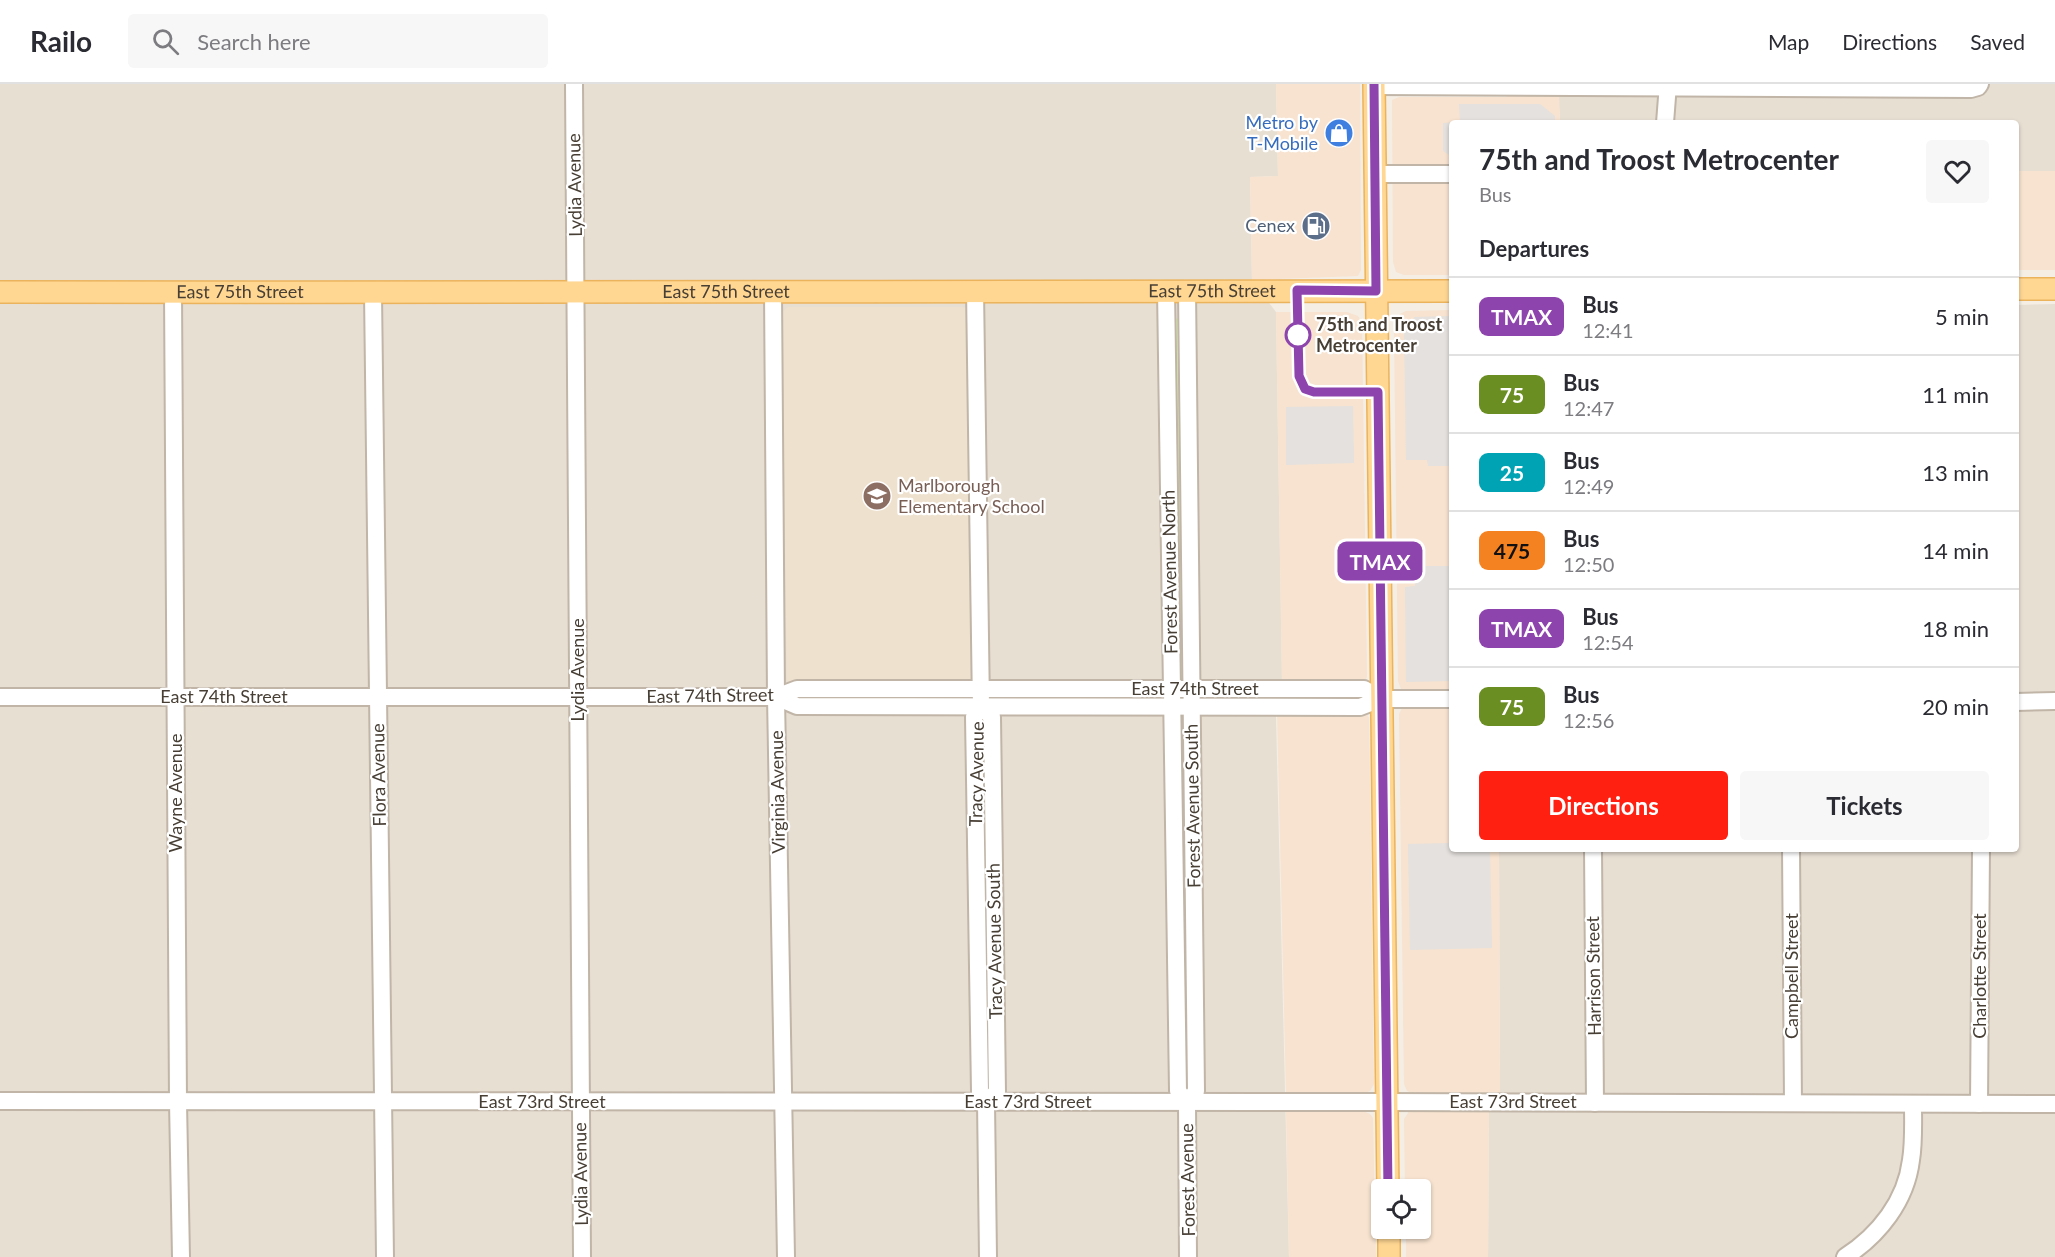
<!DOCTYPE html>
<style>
:root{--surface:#fff;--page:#f7f7f7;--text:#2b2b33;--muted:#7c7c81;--line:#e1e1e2;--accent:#ff2011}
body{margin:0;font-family:Lato,sans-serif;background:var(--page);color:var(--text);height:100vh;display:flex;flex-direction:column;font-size:22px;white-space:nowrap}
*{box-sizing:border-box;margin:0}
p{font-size:20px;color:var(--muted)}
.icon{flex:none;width:33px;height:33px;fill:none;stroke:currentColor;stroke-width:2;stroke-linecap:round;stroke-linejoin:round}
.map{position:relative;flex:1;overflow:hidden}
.drawer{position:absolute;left:1449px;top:36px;width:570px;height:732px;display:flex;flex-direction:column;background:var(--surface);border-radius:6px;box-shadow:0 2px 4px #0004}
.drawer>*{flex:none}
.badge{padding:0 12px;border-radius:9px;font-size:21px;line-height:39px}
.tools{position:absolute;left:1371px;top:1095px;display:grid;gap:12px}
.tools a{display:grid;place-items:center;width:60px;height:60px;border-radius:6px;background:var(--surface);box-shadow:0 2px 4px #0004;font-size:30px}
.map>.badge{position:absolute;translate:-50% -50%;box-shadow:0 0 0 3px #fff}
h2{padding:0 30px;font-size:22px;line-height:54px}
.round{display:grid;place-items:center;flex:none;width:63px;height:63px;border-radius:6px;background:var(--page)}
.headline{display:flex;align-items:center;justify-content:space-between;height:102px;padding:0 30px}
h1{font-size:28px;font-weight:700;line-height:45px}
.action{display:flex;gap:12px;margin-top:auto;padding:12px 30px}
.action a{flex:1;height:69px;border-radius:6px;background:var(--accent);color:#fff;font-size:24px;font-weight:700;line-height:69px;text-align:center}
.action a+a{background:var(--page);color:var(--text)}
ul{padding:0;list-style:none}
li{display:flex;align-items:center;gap:18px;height:78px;padding:0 30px;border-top:2px solid var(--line)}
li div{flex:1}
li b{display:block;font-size:22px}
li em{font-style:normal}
li .badge{min-width:66px;font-weight:700;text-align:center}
header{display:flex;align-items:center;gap:36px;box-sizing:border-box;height:84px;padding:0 30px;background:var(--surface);border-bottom:2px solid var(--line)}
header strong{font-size:28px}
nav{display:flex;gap:33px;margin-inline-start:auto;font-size:21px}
.search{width:420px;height:54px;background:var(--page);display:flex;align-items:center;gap:15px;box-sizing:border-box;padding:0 21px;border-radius:6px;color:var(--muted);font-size:22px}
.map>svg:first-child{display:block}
.residential{fill:#e8dfd3}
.commercial{fill:#f7e3cf}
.education{fill:#eee2ce}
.green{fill:#d4ebab}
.parking{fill:#e4e1de}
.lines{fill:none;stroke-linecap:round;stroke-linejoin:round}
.minor-casing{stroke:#c0b5a7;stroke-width:20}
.major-casing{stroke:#ebb35c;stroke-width:24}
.minor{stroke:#fff;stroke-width:16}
.major{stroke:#ffd793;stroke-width:21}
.line-casing{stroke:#fff;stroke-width:14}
.line{stroke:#8e44ad;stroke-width:9}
.stop-dot{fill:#fff;stroke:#8e44ad;stroke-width:3}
.labels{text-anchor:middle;stroke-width:4.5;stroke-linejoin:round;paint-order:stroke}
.shop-label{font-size:18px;fill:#366cbe;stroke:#fff;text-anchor:end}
.street-label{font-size:18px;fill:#473e34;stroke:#fff}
.service-label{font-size:18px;fill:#4e5e75;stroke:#fff;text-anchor:end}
.stop-label{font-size:18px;font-weight:bold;fill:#473e34;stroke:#fff;text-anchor:start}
.education-label{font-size:18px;fill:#785e54;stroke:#fff;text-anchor:start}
</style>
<header>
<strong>Railo</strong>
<div class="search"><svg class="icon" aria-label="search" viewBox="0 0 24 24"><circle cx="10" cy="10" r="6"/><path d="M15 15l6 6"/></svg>Search here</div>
<nav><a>Map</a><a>Directions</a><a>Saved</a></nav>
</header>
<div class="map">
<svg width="2055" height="1173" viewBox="0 0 2055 1173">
<rect width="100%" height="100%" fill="#f4eee5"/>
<g class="residential">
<path d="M0,0H1276L1278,92L1250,93L1252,196L1276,228L1282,595L1276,633L1289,1173H0Z"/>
<path d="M1558,0H2055V87H2016V39H1560Z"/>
<path d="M2055,220V1173H1488L1489,1027L1500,1011L1499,765H2016V221Z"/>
</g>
<g class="commercial">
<path d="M1276,0H1360L1361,186L1358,192L1252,196L1250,93L1278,92Z"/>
<path d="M1559,8L1560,39H1452V191H1404L1396,188L1393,178L1392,16L1399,13H1506L1508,9Z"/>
<rect x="2016" y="87" width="39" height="99"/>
<path d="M1452,226V607H1406L1401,605L1398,597L1394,243L1395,235L1400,230L1406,227Z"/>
<path d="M1276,228H1347L1358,232L1362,239L1367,593L1362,600H1282Z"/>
<path d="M1408,622H1452V765H1499L1500,1011L1414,1010L1407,1007L1404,1000L1399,630L1402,624Z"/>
<path d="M1277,626L1366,628L1369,634L1374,1000L1370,1007L1363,1010H1286Z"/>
<path d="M1410,1026L1489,1027L1488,1173H1406V1145L1420,1144V1106L1405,1105L1404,1035Z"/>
<path d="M1286,1027H1363L1370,1030L1373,1034L1376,1173H1289Z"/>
</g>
<path class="education" d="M788,223H962L967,225L971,598L793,601L787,596L782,231L783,227Z"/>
<g class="green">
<path d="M1179,234L1181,239L1186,593L1183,598H1179L1174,235Z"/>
<path d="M1182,631H1186L1188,1002L1185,1000L1179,639Z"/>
</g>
<g class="parking">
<path d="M1459,20H1540L1555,32V39H1452V100L1404,99L1398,97L1449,82V71L1443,67V39L1460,38Z"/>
<path d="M1452,232V382H1428L1427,376H1406L1404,244H1414V233Z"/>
<path d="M1353,322L1354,379L1286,381V323Z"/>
<path d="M1415,482H1452V597L1406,598L1405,503L1415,502Z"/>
<path d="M1452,759V765H1490L1492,864L1410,866L1408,760Z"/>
</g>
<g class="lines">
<g class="minor-casing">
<g id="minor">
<path d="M574,0L582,1173"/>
<path d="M1374,2L1971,5L1978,3L1980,0"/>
<path d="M1665,39L1668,0"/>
<path d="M1376,90H1452"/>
<path d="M975,206L981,623L974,633L980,1008L986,1018L988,1173"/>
<path d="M1166,206L1178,1007L1187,1019"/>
<path d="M173,208L178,1018L181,1173"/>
<path d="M773,208L776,613L786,1173"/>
<path d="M373,209L385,1173"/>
<path d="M0,613H776L797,605H1364L1381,615H1452"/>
<path d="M776,613L797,622C985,623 1172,622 1360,623L1381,615"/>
<path d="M2016,618L2055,617"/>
<path d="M981,623L992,633L997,1008L986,1018"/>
<path d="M1593,765L1595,1019"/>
<path d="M1791,765L1793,1019"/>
<path d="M0,1017L1387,1018L2055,1020"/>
<path d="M1187,1019L1196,1007L1187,206"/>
<path d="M1187,1019L1188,1173"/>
<path d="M1979,1020L1981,765"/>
<path d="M1845,1173C1879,1151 1906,1117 1911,1076C1914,1058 1913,1038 1913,1020"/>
</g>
</g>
<g class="major-casing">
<g id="major">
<path d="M1374,0L1388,1106"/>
<path d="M2016,205H2055"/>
<path id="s1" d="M0,208C484,209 968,207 1452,207"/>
<path d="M1389,1144V1173"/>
</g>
</g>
<use href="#minor" class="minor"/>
<use href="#major" class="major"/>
</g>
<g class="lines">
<g class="line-casing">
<path id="line" d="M1374,0L1376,207L1297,206L1299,292L1305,305L1314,308H1378L1388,1106"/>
</g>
<use href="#line" class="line"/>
</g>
<defs>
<g id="shop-disc" transform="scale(1.5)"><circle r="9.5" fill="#3f7fe0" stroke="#fff"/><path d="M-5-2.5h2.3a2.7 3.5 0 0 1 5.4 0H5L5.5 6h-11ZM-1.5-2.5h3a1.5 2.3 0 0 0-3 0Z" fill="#fff"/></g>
<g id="fuel-disc" transform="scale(1.5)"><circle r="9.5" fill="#5c6f8a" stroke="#fff"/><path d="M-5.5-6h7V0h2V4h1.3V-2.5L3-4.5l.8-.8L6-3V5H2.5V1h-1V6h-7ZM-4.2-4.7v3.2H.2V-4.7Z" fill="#fff"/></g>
<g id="school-disc" transform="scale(1.5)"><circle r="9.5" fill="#8d6e63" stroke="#fff"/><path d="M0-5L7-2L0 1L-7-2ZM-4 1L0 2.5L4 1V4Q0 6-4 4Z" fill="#fff"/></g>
</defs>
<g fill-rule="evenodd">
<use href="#shop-disc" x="1339" y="49"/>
<use href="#fuel-disc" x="1316" y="142"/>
<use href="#school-disc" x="877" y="412"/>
</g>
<circle class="stop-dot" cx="1298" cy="251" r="12"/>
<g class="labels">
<g class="shop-label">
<text x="1318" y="45">Metro by<tspan x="1318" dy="21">T-Mobile</tspan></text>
</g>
<g class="street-label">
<text transform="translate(575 101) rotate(-91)" y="6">Lydia Avenue</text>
<text dy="6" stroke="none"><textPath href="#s1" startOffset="1212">East 75th Street</textPath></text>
<text dy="6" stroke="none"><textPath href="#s1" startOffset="726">East 75th Street</textPath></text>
<text dy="6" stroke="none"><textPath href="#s1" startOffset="240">East 75th Street</textPath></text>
<text transform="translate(1170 488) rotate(-91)" y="6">Forest Avenue North</text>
<text transform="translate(578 586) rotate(-90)" y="6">Lydia Avenue</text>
<text x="1195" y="611">East 74th Street</text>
<text transform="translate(710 612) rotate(-1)" y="6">East 74th Street</text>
<text x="224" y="619">East 74th Street</text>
<text transform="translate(977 690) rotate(-89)" y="6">Tracy Avenue</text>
<text transform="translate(379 691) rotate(-91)" y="6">Flora Avenue</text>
<text transform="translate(778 708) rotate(-91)" y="6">Virginia Avenue</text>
<text transform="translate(176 709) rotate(-90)" y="6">Wayne Avenue</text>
<text transform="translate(1193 722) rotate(-91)" y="6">Forest Avenue South</text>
<text transform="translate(995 857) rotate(-91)" y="6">Tracy Avenue South</text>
<text transform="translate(1594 892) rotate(-91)" y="6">Harrison Street</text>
<text transform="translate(1792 892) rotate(-90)" y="6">Campbell Street</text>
<text transform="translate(1980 892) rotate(-90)" y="6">Charlotte Street</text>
<text x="542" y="1024">East 73rd Street</text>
<text x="1028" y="1024">East 73rd Street</text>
<text x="1513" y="1024">East 73rd Street</text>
<text transform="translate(581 1090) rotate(-91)" y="6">Lydia Avenue</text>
<text transform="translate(1188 1096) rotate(-91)" y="6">Forest Avenue</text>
</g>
<g class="service-label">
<text x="1295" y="148">Cenex</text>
</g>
<g class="stop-label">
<text x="1316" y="247">75th and Troost<tspan x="1316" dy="21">Metrocenter</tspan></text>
</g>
<g class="education-label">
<text x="898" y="408">Marlborough<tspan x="898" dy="21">Elementary School</tspan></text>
</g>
</g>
</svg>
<div class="tools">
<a><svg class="icon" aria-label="locate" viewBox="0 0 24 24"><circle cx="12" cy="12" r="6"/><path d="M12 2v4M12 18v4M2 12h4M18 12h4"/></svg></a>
</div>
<b class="badge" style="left:1380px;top:477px;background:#8e44ad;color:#fff">TMAX</b>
<section class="drawer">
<div class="headline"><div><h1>75th and Troost Metrocenter</h1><p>Bus</p></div><a class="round"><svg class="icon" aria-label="heart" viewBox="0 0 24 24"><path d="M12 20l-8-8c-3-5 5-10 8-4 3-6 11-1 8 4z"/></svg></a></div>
<h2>Departures</h2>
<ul>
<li><span class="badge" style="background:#8e44ad;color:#fff">TMAX</span><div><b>Bus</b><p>12:41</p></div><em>5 min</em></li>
<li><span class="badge" style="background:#6b8e23;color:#fff">75</span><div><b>Bus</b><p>12:47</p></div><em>11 min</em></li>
<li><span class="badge" style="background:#00a3b4;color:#fff">25</span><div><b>Bus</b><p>12:49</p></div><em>13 min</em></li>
<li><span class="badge" style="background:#f58220;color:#111">475</span><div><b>Bus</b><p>12:50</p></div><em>14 min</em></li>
<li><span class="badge" style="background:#8e44ad;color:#fff">TMAX</span><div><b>Bus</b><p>12:54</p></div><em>18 min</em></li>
<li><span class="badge" style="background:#6b8e23;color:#fff">75</span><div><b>Bus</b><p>12:56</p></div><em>20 min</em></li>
</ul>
<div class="action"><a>Directions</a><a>Tickets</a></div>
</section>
</div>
